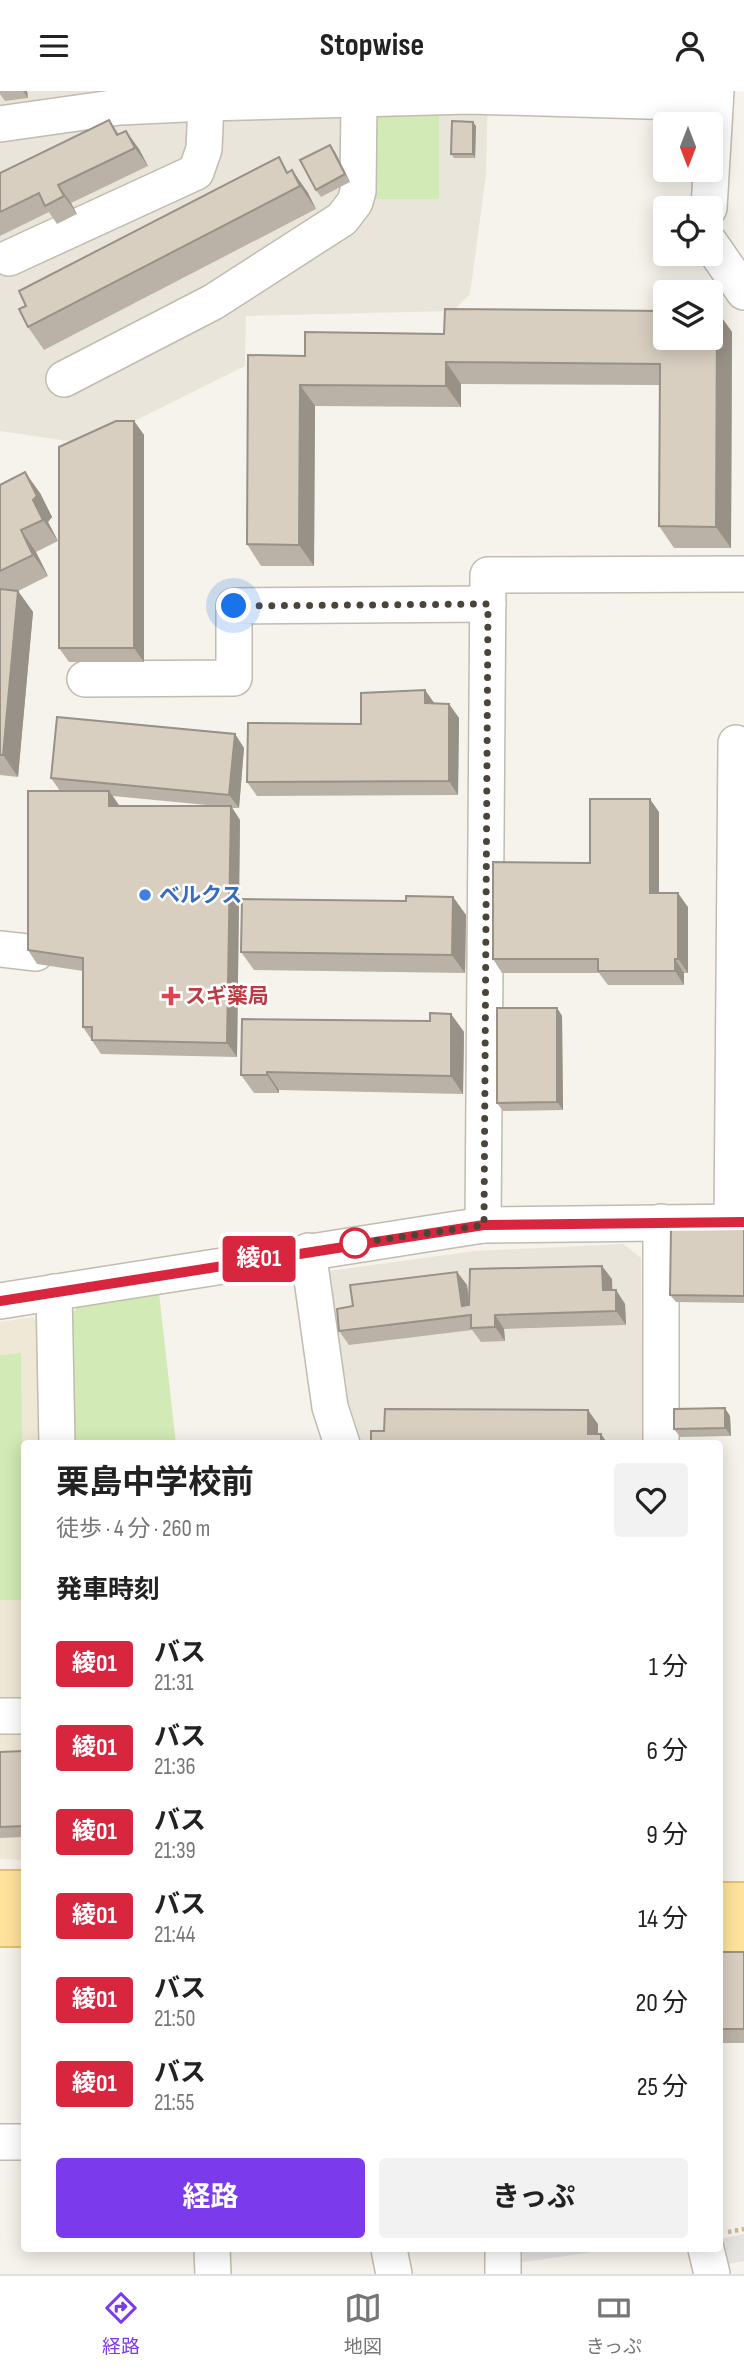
<!DOCTYPE html>
<html lang="ja">
<meta charset="utf-8">
<style>
:root{--surface:#fff;--page:#f2f2f2;--text:#222;--muted:#767676;--line:#e0e0e0;--accent:#7c3aed}
body{margin:0;font-family:"Sofia Sans Condensed","Noto Sans JP",sans-serif;background:var(--page);color:var(--text);height:100vh;display:flex;flex-direction:column;font-size:26px;white-space:nowrap}
*{box-sizing:border-box;margin:0}
p{font-size:23px;color:var(--muted)}
.icon{flex:none;width:38px;height:38px;fill:none;stroke:currentColor;stroke-width:2;stroke-linecap:round;stroke-linejoin:round}
.map{position:relative;flex:1;overflow:hidden}
.side{position:absolute;left:21px;top:1349px;width:702px;height:812px;display:flex;flex-direction:column;background:var(--surface);border-radius:7px;box-shadow:0 4px 18px #0003}
.side>*{flex:none}
.badge{padding:0 14px;border-radius:5px;font-size:24px;line-height:46px}
.needle{width:46px;rotate:180deg}
.fabs{position:absolute;left:653px;top:21px;display:grid;gap:14px}
.fabs a{display:grid;place-items:center;width:70px;height:70px;border-radius:7px;background:var(--surface);box-shadow:0 4px 18px #0003;font-size:35px}
.you{position:absolute;width:35px;height:35px;margin:-18px;border:5px solid #fff;border-radius:50%;background:#1a73e8;box-shadow:0 0 0 10px #1a73e833}
.map>.badge{position:absolute;translate:-50% -50%;box-shadow:0 0 0 4px #fff}
h2{padding:0 35px;font-size:26px;line-height:63px}
.round{display:grid;place-items:center;flex:none;width:74px;height:74px;border-radius:7px;background:var(--page)}
.summary{display:flex;align-items:center;justify-content:space-between;height:119px;padding:0 35px}
h1{font-size:33px;font-weight:700;line-height:52px}
.action{display:flex;gap:14px;margin-top:auto;padding:14px 35px}
.action a{flex:1;height:80px;border-radius:7px;background:var(--accent);color:#fff;font-size:28px;font-weight:700;line-height:80px;text-align:center}
.action a+a{background:var(--page);color:var(--text)}
ul{padding:0;list-style:none}
li{display:flex;align-items:center;gap:21px;height:84px;padding:0 35px}
li div{flex:1}
li b{display:block;font-size:26px}
li em{font-style:normal}
li .badge{min-width:77px;font-weight:700;text-align:center}
header{display:flex;justify-content:space-between;align-items:center;height:91px;padding:0 35px;background:var(--surface);font-size:32px;font-weight:700}
.tab-bar{display:flex;justify-content:space-around;align-items:center;height:98px;border-top:2px solid var(--line);background:var(--surface);font-size:19px;color:var(--muted)}
.tab-bar a{display:grid;justify-items:center;gap:4px}
.tab-bar .active{color:var(--accent)}
.map>svg:first-child{display:block}
.residential{fill:#eae5da}
.education{fill:#efe8d6}
.green{fill:#d2eab5}
.parking{fill:#e5e3e0}
.lines{fill:none;stroke-linecap:round;stroke-linejoin:round}
.minor-casing{stroke:#c2bbae;stroke-width:38}
.major-casing{stroke:#e6c16a;stroke-width:42}
.path{stroke:#c4b79f;stroke-width:4.5;stroke-dasharray:3.5 3.5;stroke-linecap:butt}
.minor{stroke:#fff;stroke-width:35}
.major{stroke:#ffe39c;stroke-width:38}
.wall{fill:#bab2a6;fill-rule:evenodd}
.shaded-wall{fill:#979187}
.building{fill:#d8cfc1;stroke:#979187;stroke-width:2}
.line-casing{stroke:#fff;stroke-width:16}
.line{stroke:#d7263d;stroke-width:10}
.walk{stroke:#4b4439;stroke-width:7;stroke-dasharray:0 12.6}
.shop-dot{fill:#3f7fe0;stroke:#fff;stroke-width:2.5}
.health-dot{fill:#e0444e;stroke:#fff;stroke-width:2.5}
.stop-dot{fill:#fff;stroke:#d7263d;stroke-width:3.5}
.labels{text-anchor:middle;stroke-width:5;stroke-linejoin:round;paint-order:stroke}
.shop-label{font-size:21px;font-weight:bold;fill:#366cbe;stroke:#fff;text-anchor:start}
.health-label{font-size:21px;font-weight:bold;fill:#be3a42;stroke:#fff;text-anchor:start}
</style>
<header><svg class="icon" aria-label="menu" viewBox="0 0 24 24"><path d="M4 6h16M4 12h16M4 18h16"/></svg>Stopwise<svg class="icon" aria-label="person" viewBox="0 0 24 24"><circle cx="12" cy="8" r="4"/><path d="M4 21q1-7 8-7t8 7"/></svg></header>
<div class="map">
<svg width="744" height="2183" viewBox="0 0 744 2183">
<rect width="100%" height="100%" fill="#f6f3ec"/>
<g class="residential">
<path d="M0,0H488L486,83L470,203L453,220L246,225L245,275L88,353L0,340Z"/>
<path d="M623,1153L641,1167L643,1353H330L300,1184L474,1160Z"/>
</g>
<path class="education" d="M33,1226L40,1234L43,1353H24V1769L0,1768V1231Z"/>
<g class="green">
<path d="M439,25V108H366V26Z"/>
<path d="M159,1202L176,1353H73L69,1228L77,1216Z"/>
<path d="M21,1262L24,1509H0V1264Z"/>
</g>
<g class="parking">
<path d="M744,2143V2170L722,2174L719,2148Z"/>
<path d="M517,2158H614L517,2172Z"/>
</g>
<g class="lines">
<g class="minor-casing">
<g id="minor">
<path d="M0,33L120,16L206,12L469,5L715,12"/>
<path d="M709,117L716,0"/>
<path d="M710,152L744,201"/>
<path d="M9,167L196,81L204,58L206,12"/>
<path d="M64,288L213,211L342,128L355,111L358,100L359,9"/>
<path d="M85,588L234,587V515L488,513"/>
<path d="M0,858L36,862"/>
<path d="M661,1131V1353"/>
<path d="M732,1131L736,652"/>
<path d="M483,1134L488,484L744,483"/>
<path d="M308,1160L330,1316L342,1353"/>
<path d="M54,1201L57,1353"/>
<path d="M0,1210L483,1134L744,1131"/>
<path d="M0,1625H24"/>
<path d="M0,2051H24"/>
<path d="M212,2158L213,2183"/>
<path d="M389,2158L394,2183"/>
<path d="M503,2158V2183"/>
<path d="M706,2158L712,2183"/>
</g>
</g>
<g class="major-casing">
<g id="major">
<path d="M0,1799H24"/>
<path d="M719,1811H744"/>
<path d="M0,1836H24"/>
<path d="M719,1842H744"/>
</g>
</g>
<path class="path" d="M728,2141L744,2138"/>
<use href="#minor" class="minor"/>
<use href="#major" class="major"/>
</g>
<g class="wall">
<path d="M0,0H27L28,7L5,10L0,3Z"/>
<path d="M109,29L119,43L126,40L139,58L148,75L71,112L77,123L57,133L49,121L0,145V82Z"/>
<path d="M476,35L475,67H454L451,63Z"/>
<path d="M335,61L350,91L321,106L316,99Z"/>
<path d="M292,79L308,102L316,118L44,259L28,236Z"/>
<path d="M717,220L732,241L731,457H674L659,435L660,294L461,293V316L315,315L314,475H261L247,453L305,265L444,243Z"/>
<path d="M134,330L144,344V571H69L59,557Z"/>
<path d="M0,394L40,402L52,426L48,431L58,450L36,461L48,485L18,500L33,521L18,686L0,684Z"/>
<path d="M434,612L449,613L459,627L458,704L257,705L247,691L361,633Z"/>
<path d="M235,643L244,657L239,717H232L240,729L237,966L101,963L83,936V880L37,873L28,859L60,700L51,687ZM113,705L217,715H119Z"/>
<path d="M659,721V802L688,816V882H684V894H608L599,882H502L493,868L590,772Z"/>
<path d="M453,806L466,824L465,882L254,879L241,861L406,810Z"/>
<path d="M557,917L562,925L563,1019L503,1020L497,1012Z"/>
<path d="M451,923L464,941L463,1003L279,999V1002H254L241,984L430,930Z"/>
<path d="M744,1138V1212L676,1211L670,1204Z"/>
<path d="M457,1181L467,1194L469,1211L612,1188V1199H616L625,1213L626,1234L504,1238L505,1250L481,1251L472,1239L349,1254L339,1240L353,1215Z"/>
<path d="M730,1325L731,1345L680,1346L674,1338Z"/>
<path d="M24,1660V1746L0,1747V1661Z"/>
<rect x="719" y="1861" width="25" height="91"/>
</g>
<g class="shaded-wall">
<path d="M23,0H27L28,7Z"/>
<path d="M473,31L476,35L475,67L473,63Z"/>
<path d="M126,40L139,58L148,75L135,57Z"/>
<path d="M330,54L335,61L350,91L345,83Z"/>
<path d="M292,79L308,102L316,118L300,95Z"/>
<path d="M58,94L71,112L77,123L64,105Z"/>
<path d="M717,220L732,241L731,457L716,436Z"/>
<path d="M446,271L461,293V316L446,295Z"/>
<path d="M300,294L315,315L314,475L299,454Z"/>
<path d="M134,330L144,344V571L134,557Z"/>
<path d="M25,381L40,402L52,426L48,431L58,450L43,429L33,409Z"/>
<path d="M21,439L36,461L48,485L33,464Z"/>
<path d="M18,500L33,521L18,686L3,664Z"/>
<path d="M425,599L435,613L425,612Z"/>
<path d="M449,613L459,627L458,704L449,690Z"/>
<path d="M235,643L244,657L239,717L229,704Z"/>
<path d="M109,700L119,714V729L109,715Z"/>
<path d="M650,708L659,721V816L650,802Z"/>
<path d="M231,715L240,729L237,966L227,952Z"/>
<path d="M678,802L688,816V882L678,868Z"/>
<path d="M453,806L466,824L465,882L452,864Z"/>
<path d="M675,868L684,882V894L675,880Z"/>
<path d="M557,917L562,925L563,1019L557,1011Z"/>
<path d="M451,923L464,941L463,1003L451,985Z"/>
<path d="M267,981L279,999V1002L267,984Z"/>
<path d="M602,1175L612,1188L613,1213L603,1199Z"/>
<path d="M457,1181L467,1194L471,1224L462,1215Z"/>
<path d="M616,1199L625,1213L626,1234L616,1220Z"/>
<path d="M495,1224L504,1238L505,1250L495,1236Z"/>
<path d="M725,1317L730,1325L731,1345L725,1337Z"/>
<path d="M588,1319L598,1333V1353L588,1343Z"/>
<path d="M601,1343L608,1353H601Z"/>
</g>
<g class="building">
<path d="M109,29L117,44L126,40L135,57L58,94L64,105L45,115L39,102L0,121V82Z"/>
<path d="M452,30L473,31V63H451Z"/>
<path d="M330,54L345,83L316,99L300,69Z"/>
<path d="M279,66L287,82L292,79L300,95L28,236L19,218L26,215L19,200Z"/>
<path d="M445,218L665,220V247H710V220H717L716,436L659,435L660,273L446,271V295L300,294L299,454L247,453L248,264L305,265V241L444,243Z"/>
<path d="M116,330H134V557H59V356Z"/>
<path d="M25,381L37,405L33,409L43,429L21,439L33,464L0,480V394Z"/>
<path d="M0,498L18,500L3,664H0Z"/>
<path d="M425,599V612L449,613V690L247,691L248,632L361,633V602Z"/>
<path d="M57,626L235,643L229,704L51,687Z"/>
<path d="M28,700H109V715H231L227,952L92,949V936H83V867L28,859Z"/>
<path d="M590,708H650V802H678V868H675V880H598V868H493V771L590,772Z"/>
<path d="M406,805L453,806L452,864L241,861L242,808L406,810Z"/>
<path d="M497,917H557V1011L497,1012Z"/>
<path d="M430,922L451,923V985L267,981V984H241L242,928L430,930Z"/>
<path d="M671,1138H744V1205L670,1204Z"/>
<path d="M602,1175L603,1199H616V1220L495,1224V1236L471,1237V1224L339,1240L337,1218L353,1215L350,1194L457,1181L462,1215L469,1214L470,1178Z"/>
<path d="M725,1317V1337L674,1338V1318Z"/>
<path d="M385,1318L588,1319V1343H601V1353H371V1340H384Z"/>
<path d="M24,1660V1735L0,1736V1661Z"/>
<rect x="719" y="1861" width="25" height="77"/>
</g>
<g class="lines">
<g class="line-casing">
<path id="line" d="M0,1210L484,1134L744,1131"/>
</g>
<use href="#line" class="line"/>
<path class="walk" d="M234,515L488,513L484,1134L352,1153L355,1152"/>
</g>
<circle class="shop-dot" cx="145" cy="804" r="7"/>
<path class="health-dot" d="M167.5 894.5h7v7h7v7h-7v7h-7v-7h-7v-7h7z"/>
<circle class="stop-dot" cx="355" cy="1152" r="14"/>
<g class="labels">
<g class="shop-label">
<text x="159" y="811">ベルクス</text>
</g>
<g class="health-label">
<text x="185" y="912">スギ薬局</text>
</g>
</g>
</svg>
<div class="fabs">
<a><svg class="needle" viewBox="-14 -14 28 28"><path d="M0-13l5 13h-10z" fill="#e53935"/><path d="M0 13l5-13h-10z" fill="#767676"/></svg></a>
<a><svg class="icon" aria-label="locate" viewBox="0 0 24 24"><circle cx="12" cy="12" r="6"/><path d="M12 2v4M12 18v4M2 12h4M18 12h4"/></svg></a>
<a><svg class="icon" aria-label="layers" viewBox="0 0 24 24"><path d="M12 4l9 5-9 5-9-5zM3 14l9 5 9-5"/></svg></a>
</div>
<div class="you" style="left:234px;top:515px"></div>
<b class="badge" style="left:259px;top:1168px;background:#d7263d;color:#fff">綾01</b>
<section class="side">
<div class="summary"><div><h1>栗島中学校前</h1><p>徒歩 · 4 分 · 260 m</p></div><a class="round"><svg class="icon" aria-label="heart" viewBox="0 0 24 24"><path d="M12 20l-8-8c-3-5 5-10 8-4 3-6 11-1 8 4z"/></svg></a></div>
<h2>発車時刻</h2>
<ul>
<li><span class="badge" style="background:#d7263d;color:#fff">綾01</span><div><b>バス</b><p>21:31</p></div><em>1 分</em></li>
<li><span class="badge" style="background:#d7263d;color:#fff">綾01</span><div><b>バス</b><p>21:36</p></div><em>6 分</em></li>
<li><span class="badge" style="background:#d7263d;color:#fff">綾01</span><div><b>バス</b><p>21:39</p></div><em>9 分</em></li>
<li><span class="badge" style="background:#d7263d;color:#fff">綾01</span><div><b>バス</b><p>21:44</p></div><em>14 分</em></li>
<li><span class="badge" style="background:#d7263d;color:#fff">綾01</span><div><b>バス</b><p>21:50</p></div><em>20 分</em></li>
<li><span class="badge" style="background:#d7263d;color:#fff">綾01</span><div><b>バス</b><p>21:55</p></div><em>25 分</em></li>
</ul>
<div class="action"><a>経路</a><a>きっぷ</a></div>
</section>
</div>
<nav class="tab-bar">
<a class="active"><svg class="icon" aria-label="directions" viewBox="0 0 24 24"><path d="M12 3l9 9-9 9-9-9zM9 14v-3h6M13 9l2 2-2 2"/></svg>経路</a>
<a><svg class="icon" aria-label="map" viewBox="0 0 24 24"><path d="M3 6l6-2 6 2 6-2v14l-6 2-6-2-6 2zM9 4v14M15 6v14"/></svg>地図</a>
<a><svg class="icon" aria-label="tickets" viewBox="0 0 24 24"><path d="M3 7h18v10H3zM15 7v10"/></svg>きっぷ</a>
</nav>
